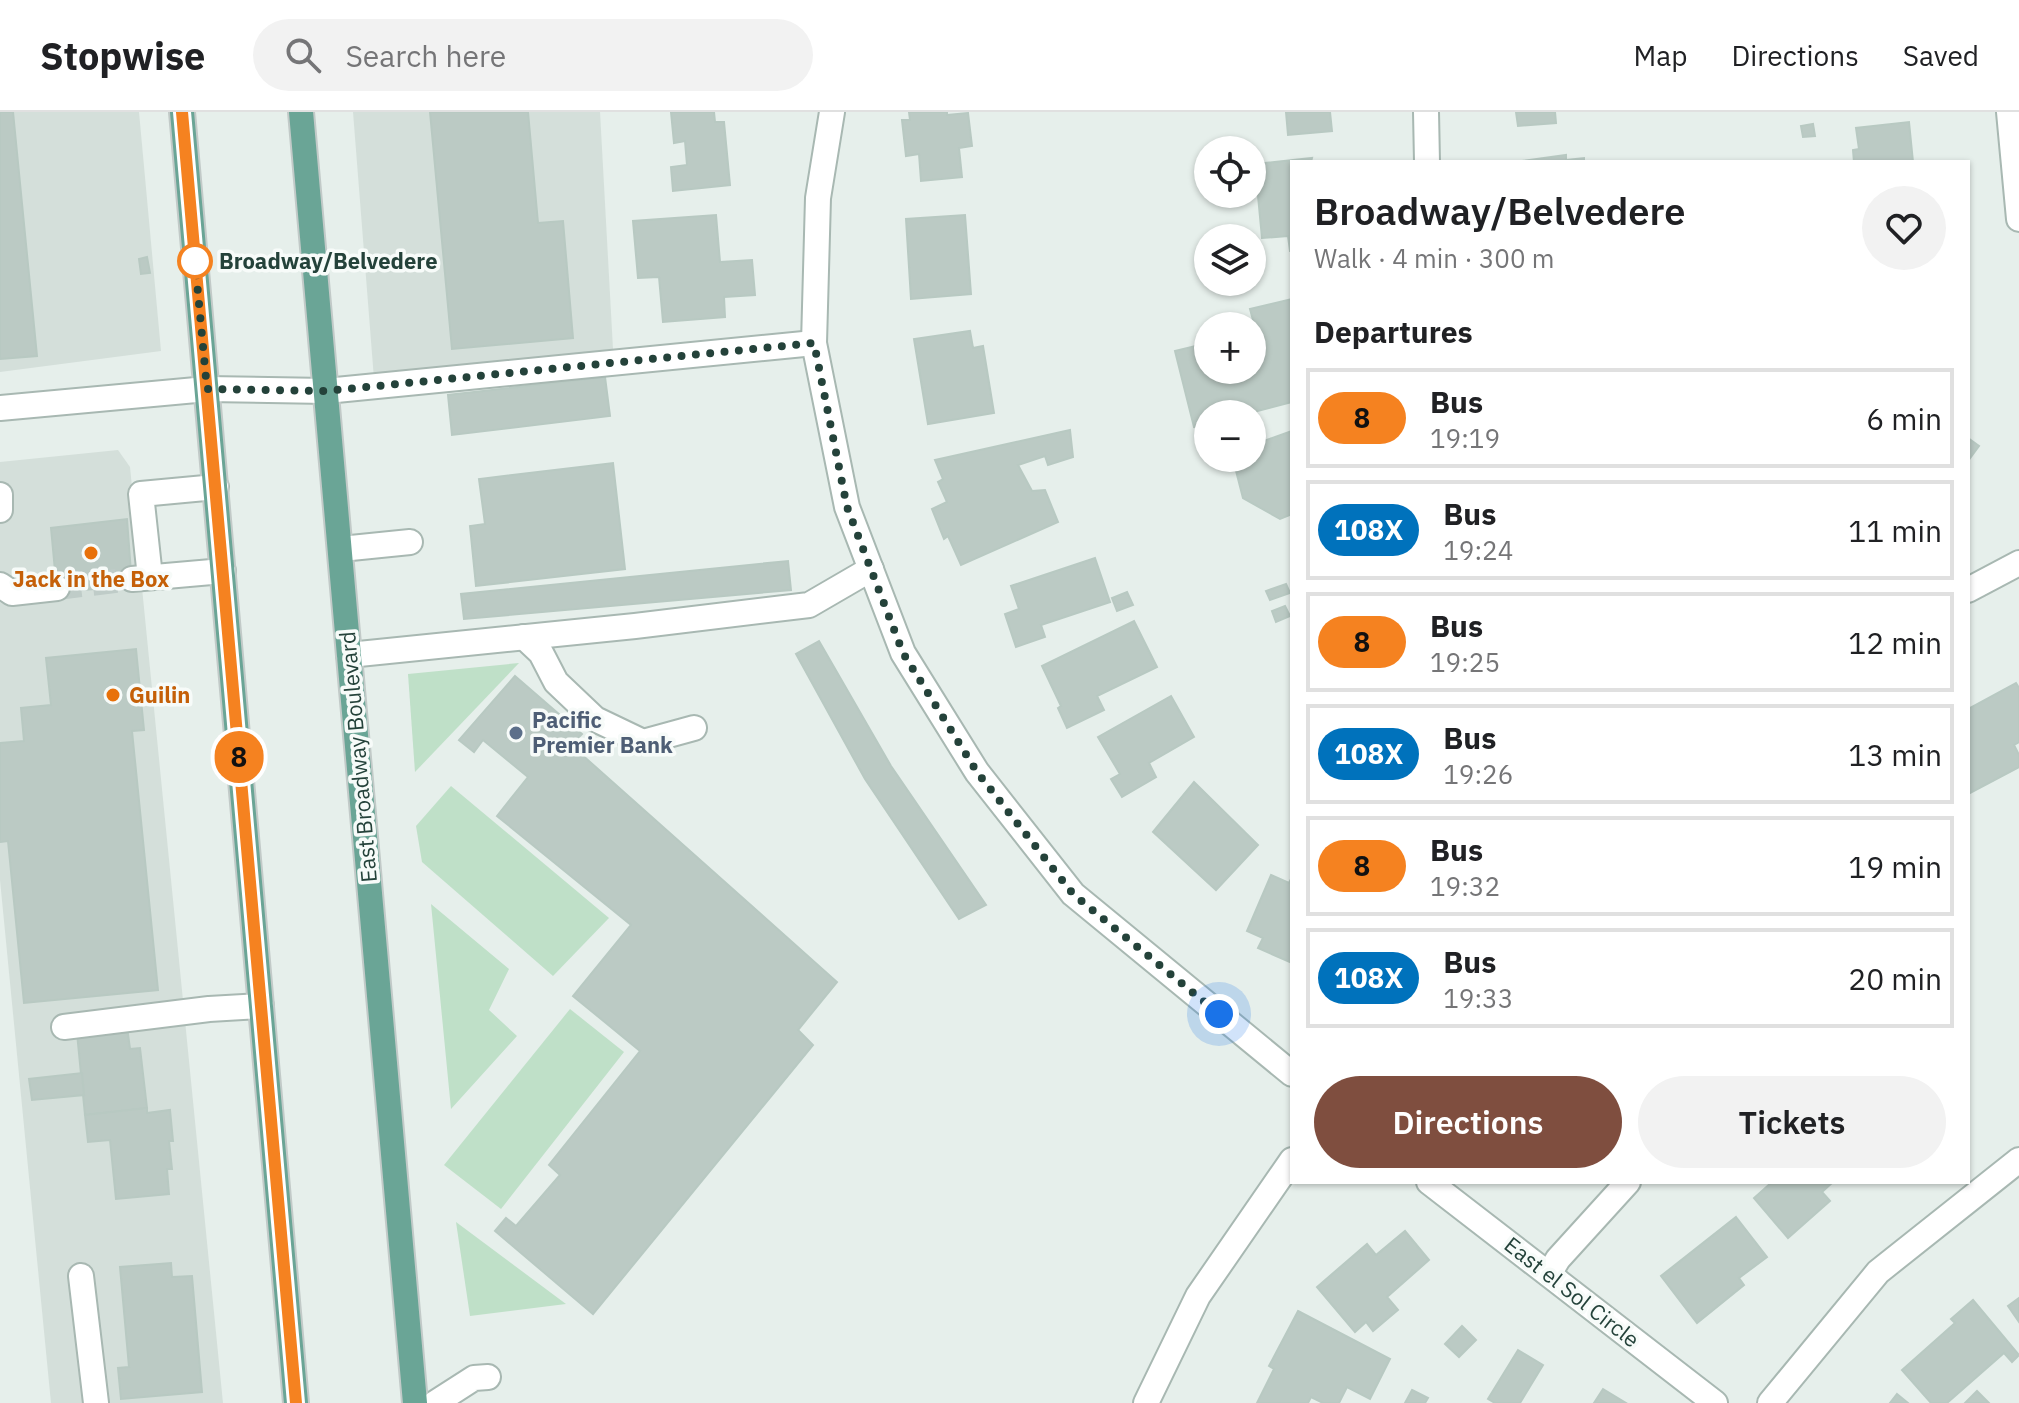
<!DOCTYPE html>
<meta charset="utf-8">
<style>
:root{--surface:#fff;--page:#f2f2f2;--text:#202124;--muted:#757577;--line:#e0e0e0;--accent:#7f4e3f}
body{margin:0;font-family:"IBM Plex Sans",sans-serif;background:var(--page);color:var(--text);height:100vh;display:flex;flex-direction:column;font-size:30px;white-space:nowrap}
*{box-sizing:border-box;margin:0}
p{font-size:26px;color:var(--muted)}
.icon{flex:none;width:44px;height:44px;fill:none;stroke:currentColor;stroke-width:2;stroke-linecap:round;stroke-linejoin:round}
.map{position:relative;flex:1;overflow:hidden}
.drawer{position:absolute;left:1290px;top:48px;width:680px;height:1024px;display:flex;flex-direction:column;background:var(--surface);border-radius:0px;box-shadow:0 2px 6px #0004}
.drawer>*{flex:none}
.badge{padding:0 16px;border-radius:26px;font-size:28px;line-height:52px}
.controls{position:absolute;left:1194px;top:24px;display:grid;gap:16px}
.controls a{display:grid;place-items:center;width:72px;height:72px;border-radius:50%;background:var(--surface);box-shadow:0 2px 6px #0004;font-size:40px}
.you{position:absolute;width:40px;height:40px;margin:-20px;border:6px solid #fff;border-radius:50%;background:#1a73e8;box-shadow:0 0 0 12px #1a73e833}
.map>.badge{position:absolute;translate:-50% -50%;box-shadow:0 0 0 4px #fff}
h2{padding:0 24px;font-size:30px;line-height:72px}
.round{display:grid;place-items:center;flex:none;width:84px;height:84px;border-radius:42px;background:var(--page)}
.summary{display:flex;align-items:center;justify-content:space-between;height:136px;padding:0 24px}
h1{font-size:38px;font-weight:600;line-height:60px}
.primary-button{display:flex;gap:16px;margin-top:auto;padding:16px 24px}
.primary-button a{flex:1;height:92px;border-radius:48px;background:var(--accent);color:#fff;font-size:32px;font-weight:600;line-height:92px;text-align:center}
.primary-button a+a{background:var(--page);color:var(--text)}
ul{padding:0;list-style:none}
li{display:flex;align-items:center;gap:24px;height:100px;margin:0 16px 12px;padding:0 8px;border:4px solid var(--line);border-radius:0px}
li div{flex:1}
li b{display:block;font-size:30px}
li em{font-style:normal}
li .badge{min-width:88px;font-weight:700;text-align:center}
header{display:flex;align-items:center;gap:48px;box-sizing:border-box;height:112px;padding:0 40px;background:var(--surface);border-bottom:2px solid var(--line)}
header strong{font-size:38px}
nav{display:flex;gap:44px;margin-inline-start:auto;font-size:28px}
.search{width:560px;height:72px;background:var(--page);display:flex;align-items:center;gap:20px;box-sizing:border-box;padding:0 28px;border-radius:44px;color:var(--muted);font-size:30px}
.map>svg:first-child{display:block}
.built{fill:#d4dfda}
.green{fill:#bfe0c8}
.building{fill:#bbcac4;stroke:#b8c9c2;stroke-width:2}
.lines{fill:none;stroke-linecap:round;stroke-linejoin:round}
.minor-tunnel{stroke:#bfccc8;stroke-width:24;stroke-dasharray:24 12;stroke-linecap:butt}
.minor-casing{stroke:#a8b8b2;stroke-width:28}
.major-casing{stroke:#c2cac8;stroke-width:28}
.minor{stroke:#fff;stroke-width:24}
.major{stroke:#6aa596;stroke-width:24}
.line-casing{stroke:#fff;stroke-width:18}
.line{stroke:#f58220;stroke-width:12}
.walk{stroke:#24423a;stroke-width:8;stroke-dasharray:0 14.4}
.stop-dot{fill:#fff;stroke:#f58220;stroke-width:4}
.food-dot{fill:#e8710a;stroke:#f7fbf9;stroke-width:3}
.service-dot{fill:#5c6f8a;stroke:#f7fbf9;stroke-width:3}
.labels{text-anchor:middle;stroke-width:7;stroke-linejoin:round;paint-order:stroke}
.stop-label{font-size:22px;font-weight:bold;fill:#24423a;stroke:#f7fbf9;text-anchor:start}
.food-label{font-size:22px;font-weight:bold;fill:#c56008;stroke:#f7fbf9}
.service-label{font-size:22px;font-weight:bold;fill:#4e5e75;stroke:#f7fbf9;text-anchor:start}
.street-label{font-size:22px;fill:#24423a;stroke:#f7fbf9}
</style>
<header>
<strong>Stopwise</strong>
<div class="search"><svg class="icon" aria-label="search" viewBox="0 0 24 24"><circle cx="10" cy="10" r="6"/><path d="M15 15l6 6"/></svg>Search here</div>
<nav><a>Map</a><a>Directions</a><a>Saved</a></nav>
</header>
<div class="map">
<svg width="2019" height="1291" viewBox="0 0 2019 1291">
<rect width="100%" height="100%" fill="#e6efeb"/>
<g class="built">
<path d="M0,0H139L161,239L0,260Z"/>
<path d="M353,0H600L613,237L374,267Z"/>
<path d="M118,338L130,355L223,1291H51L0,768V350Z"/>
</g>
<g class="green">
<path d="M519,551L415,660L408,562Z"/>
<path d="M451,674L609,806L553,864L422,750L416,714Z"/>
<path d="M431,792L509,857L489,898L517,924L451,997Z"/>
<path d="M570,897L624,940L501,1097L444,1053Z"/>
<path d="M456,1110L566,1192L470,1204Z"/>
</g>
<g class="building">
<path d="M0,0H13L37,244L0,247Z"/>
<path d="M430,0H528L538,111L563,109L573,226L452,237Z"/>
<path d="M671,0H714L715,10H724L730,73L673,79L671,55L687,53L685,29L674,31Z"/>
<path d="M909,0H947V3L968,1L972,34L959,36L962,65L921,69L919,42L906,44L902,8H910Z"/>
<path d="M1286,0H1330L1332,19L1288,23Z"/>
<path d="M1516,0H1555L1556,11L1518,14Z"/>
<path d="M1909,10L1913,50H1854L1853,38L1859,37L1856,16Z"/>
<path d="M1813,12L1815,24L1803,25L1801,14Z"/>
<path d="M1566,43V48L1584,46V50H1514Z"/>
<path d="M1312,46L1311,50H1292V139H1290L1288,124L1262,126L1255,52Z"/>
<path d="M716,103L720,150L752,148L755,183L724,185L725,205L663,210L659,165L638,166L633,109Z"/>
<path d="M965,103L971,182L911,187L906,107Z"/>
<path d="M147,145L150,161L141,162L139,147Z"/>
<path d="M1292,187V290L1246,302H1208V311L1194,315L1175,239L1208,231V258H1252V220L1256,219L1250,197Z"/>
<path d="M970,219L973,236L983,234L994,301L928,312L914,227Z"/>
<path d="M605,265L610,304L452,323L448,283Z"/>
<path d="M1070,318L1073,345L1048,353L1045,344L1018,353L1032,379L1045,378L1058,410L961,453L948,424L944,427L932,397L947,390L938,370L943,367L935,348Z"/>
<path d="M1292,319V402L1280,407L1243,386L1234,351L1240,346H1252V335L1255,332Z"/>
<path d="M1968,326L1979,334L1968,349Z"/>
<path d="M613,351L625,457L476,474L470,414L485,412L479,367Z"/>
<path d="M127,407L132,474L57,480L51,416Z"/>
<path d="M1095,446L1110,490L1041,513L1045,525L1016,535L1005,502L1019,497L1011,474Z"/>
<path d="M788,449L791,478L464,507L461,482Z"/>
<path d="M1286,472L1290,481L1270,488L1266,479Z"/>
<path d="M1127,480L1133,493L1117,499L1112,486Z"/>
<path d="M1285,494L1290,504L1276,510L1272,499Z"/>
<path d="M1134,509L1157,555L1097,584L1104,598L1067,616L1058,596L1061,594L1042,554Z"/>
<path d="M819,529L891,654L986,793L959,807L865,667L796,542Z"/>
<path d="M136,537L144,618L132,619L158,878L24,891L8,729L0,730V631L24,629L21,596L51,593L46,546Z"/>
<path d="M515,564L582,622L571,633L837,870L798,918L813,933L593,1202L495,1119L506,1106L516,1114L560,1063L549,1053L640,939L573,884L631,813L497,704L528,665L483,628L474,640L459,628Z"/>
<path d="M2016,571L2019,576V630L2014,633L2019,643V655L1968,682V597Z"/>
<path d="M1171,584L1194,625L1149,651L1156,665L1122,685L1111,667L1120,662L1098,625Z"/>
<path d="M1194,670L1258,733L1216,778L1153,720Z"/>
<path d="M1271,763L1289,771L1292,765V851L1258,836L1263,826L1247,819Z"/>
<path d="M127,915L130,937L140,936L147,996L85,1003L77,921Z"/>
<path d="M82,961L84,983L32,988L29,967Z"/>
<path d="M147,996V1001L170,998L173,1029H169L172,1057H167L169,1082L116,1087L110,1028L88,1030L85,1003Z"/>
<path d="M1772,1070H1833L1822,1080L1830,1089L1788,1126L1754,1086Z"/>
<path d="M1736,1105L1767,1145L1739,1166L1744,1173L1697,1211L1661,1164Z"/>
<path d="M1405,1119L1429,1148L1387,1185L1398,1198L1373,1219L1366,1210L1355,1220L1317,1175L1367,1132L1376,1143Z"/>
<path d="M171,1151L172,1165L192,1164L202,1280L121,1287L118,1256L129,1255L120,1155Z"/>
<path d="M2019,1186V1210L2008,1194Z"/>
<path d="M1973,1188L2019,1243L2012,1250L2004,1241L1947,1291H1931L1902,1258L1955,1211L1951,1207Z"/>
<path d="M1298,1199L1390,1247L1370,1287L1347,1275L1339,1291H1323L1311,1285L1308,1291H1257L1274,1257L1269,1254Z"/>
<path d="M1462,1214L1476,1228L1459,1245L1445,1232Z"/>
<path d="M1518,1238L1543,1253L1520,1291H1495L1488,1287Z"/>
<path d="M1603,1277L1626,1291H1594Z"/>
<path d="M1412,1278L1428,1286L1425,1291H1405Z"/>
<path d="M1977,1279L1989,1291H1965Z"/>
<path d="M1897,1282L1908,1291H1890Z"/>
</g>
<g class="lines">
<path class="minor-tunnel" d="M57,476L132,467"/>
<g class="minor-casing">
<g id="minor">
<path d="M832,0L818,86L814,231L847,395L903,541L977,660L1073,782L1292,962"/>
<path d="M1426,0L1427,50"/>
<path d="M2009,0L2019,107"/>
<path d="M0,296L207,277L326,279L814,231"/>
<path d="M0,383V398"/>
<path d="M341,437L410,430"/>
<path d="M150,465L141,382L216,375"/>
<path d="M132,467L223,459"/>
<path d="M0,473L12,481L57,476"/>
<path d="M1968,478L2019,451"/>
<path d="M524,525L541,541L556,570L595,607L643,630L694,616"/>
<path d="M349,543L635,514L809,493L871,457"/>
<path d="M64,915L209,897L261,894"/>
<path d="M1429,1070L1715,1291"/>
<path d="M1549,1162L1558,1147L1628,1070"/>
<path d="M81,1164L96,1291"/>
<path d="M435,1291L474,1266L488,1265"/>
<path d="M1146,1291L1198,1184L1292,1048"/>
<path d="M1770,1291L1878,1160L2019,1048"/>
</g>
</g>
<g class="major-casing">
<g id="major">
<path d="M182,0L296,1291"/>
<path d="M301,0L415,1291"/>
</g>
</g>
<use href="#minor" class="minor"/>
<use href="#major" class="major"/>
</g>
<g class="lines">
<g class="line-casing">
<path id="line" d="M182,0L296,1291"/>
</g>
<use href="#line" class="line"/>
<path class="walk" d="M195,149L207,277L326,279L814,231L847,395L903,541L977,660L1073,782L1219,902"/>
</g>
<circle class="stop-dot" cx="195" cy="149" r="16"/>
<g class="food-dot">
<circle cx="91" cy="441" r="8"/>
<circle cx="113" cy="583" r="8"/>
</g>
<circle class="service-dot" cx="516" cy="621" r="8"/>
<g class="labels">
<g class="stop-label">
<text x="219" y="157">Broadway/Belvedere</text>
</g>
<g class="food-label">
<text x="91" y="475">Jack in the Box</text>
<text x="129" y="591" text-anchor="start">Guilin</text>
</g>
<g class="service-label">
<text x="532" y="616">Pacific<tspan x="532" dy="25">Premier Bank</tspan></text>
</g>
<g class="street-label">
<text transform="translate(358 645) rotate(-95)" y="8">East Broadway Boulevard</text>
<text transform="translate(1572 1180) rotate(38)" y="8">East el Sol Circle</text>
</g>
</g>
</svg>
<div class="controls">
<a><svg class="icon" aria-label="locate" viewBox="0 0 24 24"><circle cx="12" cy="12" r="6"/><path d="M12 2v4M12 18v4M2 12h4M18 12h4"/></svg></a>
<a><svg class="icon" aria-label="layers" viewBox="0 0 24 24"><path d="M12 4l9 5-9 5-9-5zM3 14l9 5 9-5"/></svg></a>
<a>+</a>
<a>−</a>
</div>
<div class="you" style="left:1219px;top:902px"></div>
<b class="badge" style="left:239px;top:645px;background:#f58220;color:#111">8</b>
<section class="drawer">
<div class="summary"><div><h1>Broadway/Belvedere</h1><p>Walk · 4 min · 300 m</p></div><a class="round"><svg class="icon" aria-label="heart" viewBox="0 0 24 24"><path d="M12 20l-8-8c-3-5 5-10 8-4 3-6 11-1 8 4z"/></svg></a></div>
<h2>Departures</h2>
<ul>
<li><span class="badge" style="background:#f58220;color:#111">8</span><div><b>Bus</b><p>19:19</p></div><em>6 min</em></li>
<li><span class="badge" style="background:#0072bc;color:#fff">108X</span><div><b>Bus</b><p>19:24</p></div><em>11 min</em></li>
<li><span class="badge" style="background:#f58220;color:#111">8</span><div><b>Bus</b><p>19:25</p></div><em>12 min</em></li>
<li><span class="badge" style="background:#0072bc;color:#fff">108X</span><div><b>Bus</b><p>19:26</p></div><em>13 min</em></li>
<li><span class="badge" style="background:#f58220;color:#111">8</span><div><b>Bus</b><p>19:32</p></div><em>19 min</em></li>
<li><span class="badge" style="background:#0072bc;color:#fff">108X</span><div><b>Bus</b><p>19:33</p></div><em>20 min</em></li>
</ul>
<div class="primary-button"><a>Directions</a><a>Tickets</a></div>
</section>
</div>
